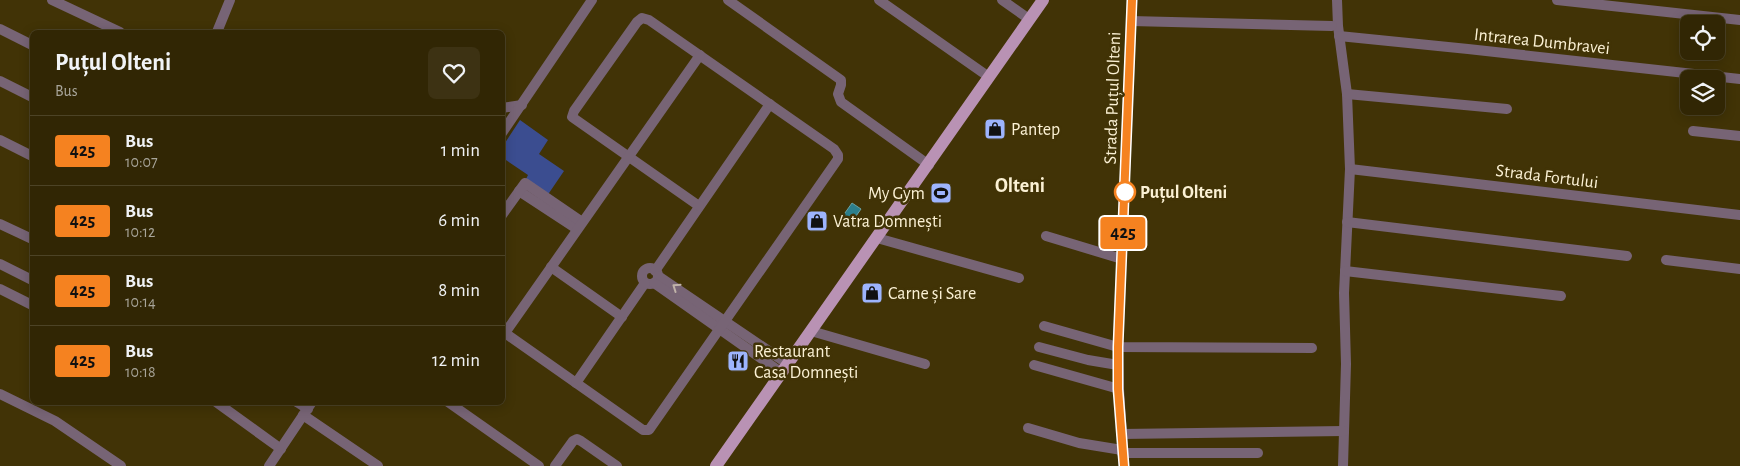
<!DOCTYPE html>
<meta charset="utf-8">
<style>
:root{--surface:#312604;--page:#3d3213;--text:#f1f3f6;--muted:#a8a59a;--line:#4c4326}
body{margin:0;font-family:"Alegreya Sans",sans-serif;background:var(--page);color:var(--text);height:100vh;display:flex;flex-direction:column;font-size:19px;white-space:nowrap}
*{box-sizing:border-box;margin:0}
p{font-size:16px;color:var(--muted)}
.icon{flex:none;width:28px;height:28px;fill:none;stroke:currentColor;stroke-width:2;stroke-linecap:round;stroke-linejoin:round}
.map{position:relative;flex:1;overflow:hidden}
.panel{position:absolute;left:30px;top:30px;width:475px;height:375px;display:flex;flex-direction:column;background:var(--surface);border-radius:8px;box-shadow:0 2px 12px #0003,0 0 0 1px var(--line)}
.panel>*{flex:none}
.badge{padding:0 10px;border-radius:4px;font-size:18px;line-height:32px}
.controls{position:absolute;left:1680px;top:15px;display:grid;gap:10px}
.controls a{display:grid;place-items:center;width:45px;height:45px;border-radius:8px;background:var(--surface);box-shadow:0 2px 12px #0003,0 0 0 1px var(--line);font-size:25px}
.map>.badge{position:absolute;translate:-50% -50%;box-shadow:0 0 0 2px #fff}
.round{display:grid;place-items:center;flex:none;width:52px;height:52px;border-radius:8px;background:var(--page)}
.headline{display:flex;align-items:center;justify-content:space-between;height:85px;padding:0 25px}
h1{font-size:24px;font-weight:700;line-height:38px}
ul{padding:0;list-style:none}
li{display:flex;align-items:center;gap:15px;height:70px;padding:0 25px;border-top:1px solid var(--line)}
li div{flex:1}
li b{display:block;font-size:19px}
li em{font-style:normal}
li .badge{min-width:55px;font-weight:700;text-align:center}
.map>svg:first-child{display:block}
.green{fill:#3b4d90}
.water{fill:#2c7f8c;stroke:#6aa1a2}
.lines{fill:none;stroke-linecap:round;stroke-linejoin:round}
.minor{stroke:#776475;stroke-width:10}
.major{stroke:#b992b4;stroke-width:12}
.oneway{stroke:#c0b2a9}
.line-casing{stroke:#fff;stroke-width:11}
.line{stroke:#f58220;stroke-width:8}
.stop-dot{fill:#fff;stroke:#f58220;stroke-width:2.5}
.labels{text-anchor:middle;stroke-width:5;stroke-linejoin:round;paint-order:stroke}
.street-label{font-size:18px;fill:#fbf1d4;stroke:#413306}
.poi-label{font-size:18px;fill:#fbf1d4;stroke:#413306;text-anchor:start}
.stop-label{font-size:18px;font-weight:bold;fill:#fbf1d4;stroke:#413306;text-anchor:start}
.quarter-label{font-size:20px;font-weight:bold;fill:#fbf1d4;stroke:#413306}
</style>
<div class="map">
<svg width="1740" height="466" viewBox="0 0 1740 466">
<rect width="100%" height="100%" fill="#413306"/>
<path class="green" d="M520,120L548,140L539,154L564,171L547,196L525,181L528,175L503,158V146Z"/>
<path class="water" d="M852,203L861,209L849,226L840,220Z"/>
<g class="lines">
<g class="minor">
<path d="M52,0L120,32"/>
<path d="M728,0L841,80V85L838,94L841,102L929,165"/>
<path d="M879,0L989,77"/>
<path d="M1002,0L1029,19"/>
<path d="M1337,0L1338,26L1347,94L1350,169L1344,293L1346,364L1343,466"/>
<path d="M1557,0L1740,20"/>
<path d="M1131,21L1332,26"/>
<path d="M0,29L32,45"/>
<path d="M217,32L230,0"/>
<path d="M1339,36L1468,49L1740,79"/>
<path d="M0,81L32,97"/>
<path d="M1347,94L1507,109"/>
<path d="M502,108L522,105"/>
<path d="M1693,131L1740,136"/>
<path d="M502,133L592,0"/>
<path d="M0,140L32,156"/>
<path d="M1350,169L1740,215"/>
<path d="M519,191L577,229"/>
<path d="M502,215L525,183L582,222"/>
<path d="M1347,222L1627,256"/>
<path d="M0,224L32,239"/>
<path d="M1046,236L1122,259"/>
<path d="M877,238L1019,278"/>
<path d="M1666,260L1740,269"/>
<path d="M0,264L32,280"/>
<path d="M551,267L622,317"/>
<circle cx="650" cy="276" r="8"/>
<path d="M655,271L770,104"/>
<path d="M1345,271L1561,296"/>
<path d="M658,276L788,364"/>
<path d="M654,283L782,373"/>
<path d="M0,289L32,305"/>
<path d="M1044,326L1118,347L1312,348"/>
<path d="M502,331L643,430H649L838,159V155L834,149L649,20L642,18L637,22L574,111L572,117L699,206"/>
<path d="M811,331L925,364"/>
<path d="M505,333L700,55"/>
<path d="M1039,347L1088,360L1118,365"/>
<path d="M1034,365L1119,389"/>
<path d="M576,383L645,283"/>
<path d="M0,394L55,421L121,466"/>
<path d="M216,402L281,449"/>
<path d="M297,402L308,409"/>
<path d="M448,402L539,466"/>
<path d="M303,415L378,466"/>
<path d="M1028,428L1079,443L1122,450"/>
<path d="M1121,434L1344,431"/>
<path d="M1122,453H1258"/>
<path d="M269,466L312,402"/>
<path d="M555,466L573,441L577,439L581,441L617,466"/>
<path d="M1124,466L1119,389L1118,347L1132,0"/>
</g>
<path class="major" d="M716,466L1043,0"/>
</g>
<defs><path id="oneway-chevron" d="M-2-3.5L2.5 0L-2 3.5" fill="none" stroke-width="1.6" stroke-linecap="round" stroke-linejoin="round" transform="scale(1.25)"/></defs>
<use class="oneway" href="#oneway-chevron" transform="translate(676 287) rotate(-145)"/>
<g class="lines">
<g class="line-casing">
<path id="line" d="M1124,466L1118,389V347L1132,0"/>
</g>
<use href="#line" class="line"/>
</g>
<defs>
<g id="shop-square" transform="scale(1.125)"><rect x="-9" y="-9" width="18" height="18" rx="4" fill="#9db4fd" stroke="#413306"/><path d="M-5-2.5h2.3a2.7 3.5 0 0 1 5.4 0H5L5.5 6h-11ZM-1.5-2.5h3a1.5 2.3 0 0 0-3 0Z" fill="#111"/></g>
<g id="stadium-square" transform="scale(1.125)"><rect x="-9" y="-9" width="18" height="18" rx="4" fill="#9db4fd" stroke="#413306"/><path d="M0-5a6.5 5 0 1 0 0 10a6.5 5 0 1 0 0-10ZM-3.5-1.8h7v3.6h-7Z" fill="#111"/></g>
<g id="restaurant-square" transform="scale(1.125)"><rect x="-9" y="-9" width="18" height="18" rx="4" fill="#9db4fd" stroke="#413306"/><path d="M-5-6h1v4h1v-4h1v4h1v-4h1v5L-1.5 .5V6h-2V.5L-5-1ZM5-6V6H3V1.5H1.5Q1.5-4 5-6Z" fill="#111"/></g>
</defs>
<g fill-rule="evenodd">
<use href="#shop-square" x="995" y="129"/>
<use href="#stadium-square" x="941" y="193"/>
<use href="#shop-square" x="817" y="221"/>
<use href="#shop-square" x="872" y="293"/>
<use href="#restaurant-square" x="738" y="361"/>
</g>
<circle class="stop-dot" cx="1125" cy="192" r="10"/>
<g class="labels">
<g class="street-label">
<text transform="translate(1542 41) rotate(6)" y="6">Intrarea Dumbravei</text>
<text transform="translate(1112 98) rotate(-88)" y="6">Strada Puțul Olteni</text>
<text transform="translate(1547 176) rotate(7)" y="6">Strada Fortului</text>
</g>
<g class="poi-label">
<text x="1011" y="135">Pantep</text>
<text x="925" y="199" text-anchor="end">My Gym</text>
<text x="833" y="227">Vatra Domnești</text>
<text x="888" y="299">Carne și Sare</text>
<text x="754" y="357">Restaurant<tspan x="754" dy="21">Casa Domnești</tspan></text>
</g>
<g class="stop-label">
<text x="1140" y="198">Puțul Olteni</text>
</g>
<g class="quarter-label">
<text x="1020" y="192">Olteni</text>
</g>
</g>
</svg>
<div class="controls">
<a><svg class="icon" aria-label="locate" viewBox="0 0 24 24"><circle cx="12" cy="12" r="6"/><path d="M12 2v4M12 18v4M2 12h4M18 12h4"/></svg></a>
<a><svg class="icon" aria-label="layers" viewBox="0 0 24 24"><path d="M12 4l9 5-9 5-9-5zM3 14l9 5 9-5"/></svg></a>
</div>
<b class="badge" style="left:1123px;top:233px;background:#f58220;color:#111">425</b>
<section class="panel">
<div class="headline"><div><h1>Puțul Olteni</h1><p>Bus</p></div><a class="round"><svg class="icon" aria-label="heart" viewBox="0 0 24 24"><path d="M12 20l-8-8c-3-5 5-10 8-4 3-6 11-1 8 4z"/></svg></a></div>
<ul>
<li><span class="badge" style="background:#f58220;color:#111">425</span><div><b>Bus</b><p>10:07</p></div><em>1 min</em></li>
<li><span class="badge" style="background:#f58220;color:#111">425</span><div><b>Bus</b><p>10:12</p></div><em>6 min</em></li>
<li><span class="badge" style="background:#f58220;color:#111">425</span><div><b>Bus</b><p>10:14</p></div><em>8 min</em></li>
<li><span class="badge" style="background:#f58220;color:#111">425</span><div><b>Bus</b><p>10:18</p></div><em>12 min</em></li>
</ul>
</section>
</div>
